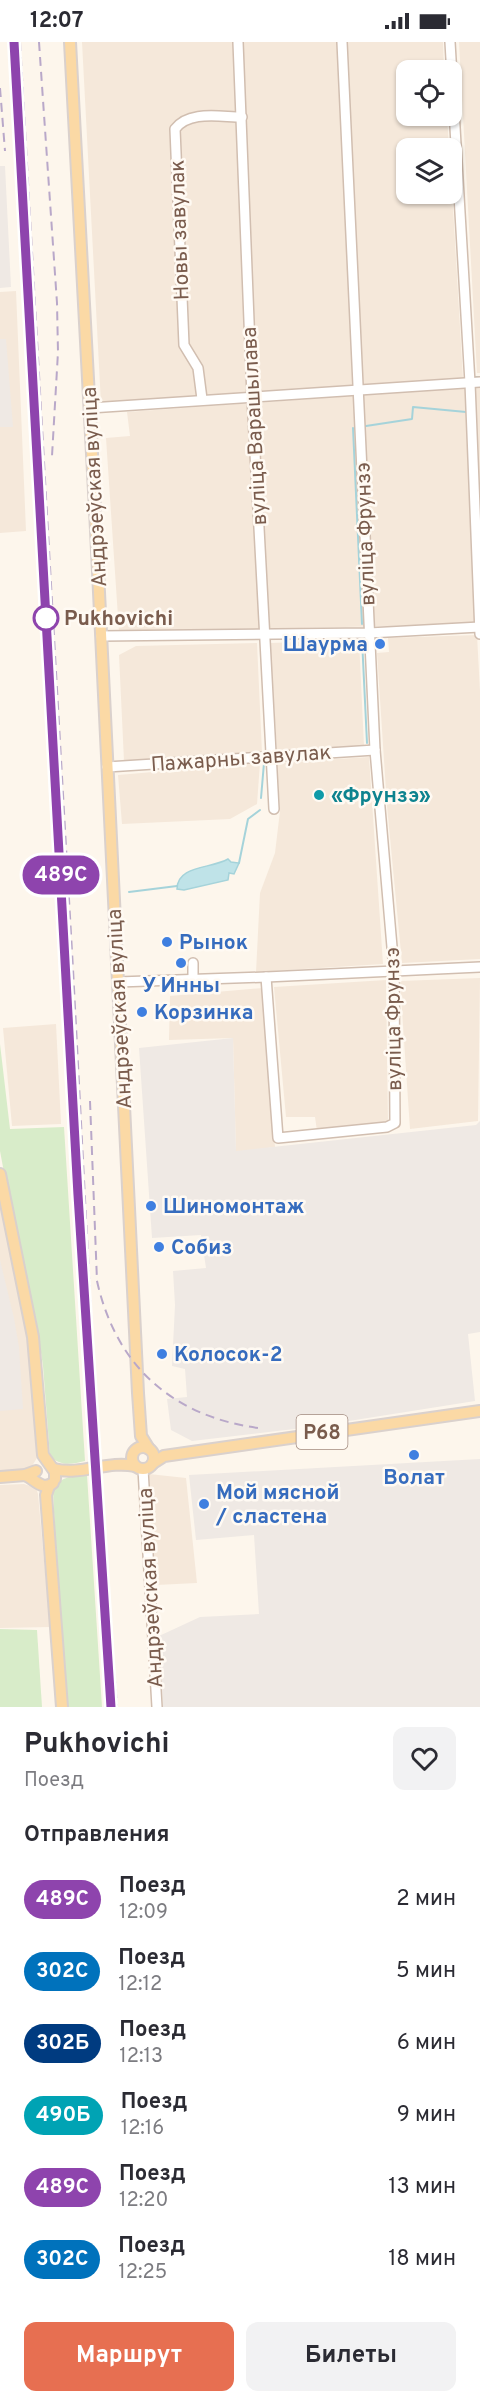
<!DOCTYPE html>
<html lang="ru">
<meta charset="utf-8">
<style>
:root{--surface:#fff;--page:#f2f2f3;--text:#2b2b33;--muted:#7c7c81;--accent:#e76f51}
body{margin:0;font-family:Overpass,sans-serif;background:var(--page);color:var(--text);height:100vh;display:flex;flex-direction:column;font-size:22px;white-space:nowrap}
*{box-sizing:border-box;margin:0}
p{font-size:20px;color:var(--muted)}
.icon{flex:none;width:33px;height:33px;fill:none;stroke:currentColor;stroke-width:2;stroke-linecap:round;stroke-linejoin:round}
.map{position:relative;height:1665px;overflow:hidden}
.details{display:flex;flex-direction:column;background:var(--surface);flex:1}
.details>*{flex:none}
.badge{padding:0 12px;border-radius:20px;font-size:21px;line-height:39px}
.fabs{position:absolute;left:396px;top:18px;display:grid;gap:12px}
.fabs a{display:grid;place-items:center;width:66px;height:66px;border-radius:12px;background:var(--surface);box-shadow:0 2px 4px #0004;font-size:30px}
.map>.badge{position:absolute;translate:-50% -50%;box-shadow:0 0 0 3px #fff}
h2{padding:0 24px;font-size:22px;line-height:54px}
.round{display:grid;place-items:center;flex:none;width:63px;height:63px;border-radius:12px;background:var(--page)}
.head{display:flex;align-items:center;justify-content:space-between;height:102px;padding:0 24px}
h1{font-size:28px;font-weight:700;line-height:45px}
.cta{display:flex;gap:12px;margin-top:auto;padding:12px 24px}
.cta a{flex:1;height:69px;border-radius:12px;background:var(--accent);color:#fff;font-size:24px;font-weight:700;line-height:69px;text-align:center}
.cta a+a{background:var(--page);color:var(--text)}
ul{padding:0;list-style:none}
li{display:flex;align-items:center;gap:18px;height:72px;padding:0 24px}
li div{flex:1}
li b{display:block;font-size:22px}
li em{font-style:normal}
li .badge{min-width:66px;font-weight:700;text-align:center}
.status{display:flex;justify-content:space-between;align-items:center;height:42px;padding:0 30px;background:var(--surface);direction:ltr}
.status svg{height:16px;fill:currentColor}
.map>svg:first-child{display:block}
.residential{fill:#f5e8da}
.industrial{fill:#efe9e4}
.green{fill:#d8ecc9}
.water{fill:#bfe3e8;stroke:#a5d3da;stroke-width:1.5}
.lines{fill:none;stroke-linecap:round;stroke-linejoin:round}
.stream{stroke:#a5d3da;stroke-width:2}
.minor-casing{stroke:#d1beb0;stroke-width:12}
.major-casing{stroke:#dad1cd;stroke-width:14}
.minor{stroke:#fff;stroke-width:9}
.major{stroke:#fbd9a5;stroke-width:10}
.rail{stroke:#b9a8c9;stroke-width:2;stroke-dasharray:9 6;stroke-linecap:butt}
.line-casing{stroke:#fff;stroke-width:14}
.line{stroke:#8e44ad;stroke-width:9}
.stop-dot{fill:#fff;stroke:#8e44ad;stroke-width:3}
.shop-dot{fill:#3f7fe0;stroke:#fffaf3;stroke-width:2}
.culture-dot{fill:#0f9aa8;stroke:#fffaf3;stroke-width:2}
.labels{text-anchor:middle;stroke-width:5;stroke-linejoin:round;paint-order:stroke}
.shield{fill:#fffaf3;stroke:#a28b7f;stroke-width:1.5}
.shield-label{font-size:20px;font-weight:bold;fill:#7a5c4d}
.street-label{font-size:21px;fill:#7a5c4d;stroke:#fffaf3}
.stop-label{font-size:21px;font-weight:bold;fill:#7a5c4d;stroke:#fffaf3;text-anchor:start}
.shop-label{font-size:21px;font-weight:bold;fill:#366cbe;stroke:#fffaf3;text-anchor:start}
.culture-label{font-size:21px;font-weight:bold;fill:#0d838f;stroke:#fffaf3;text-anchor:start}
</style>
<div class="status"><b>12:07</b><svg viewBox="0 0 49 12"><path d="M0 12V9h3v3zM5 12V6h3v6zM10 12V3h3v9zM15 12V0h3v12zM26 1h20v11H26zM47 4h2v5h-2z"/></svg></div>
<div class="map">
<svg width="480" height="1665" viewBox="0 0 480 1665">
<rect width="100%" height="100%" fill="#fdf6ec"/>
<g class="residential">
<path d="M82,0H443L444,28H406V74H447L449,106H406V152H452V148L463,337L101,362Z"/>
<path d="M459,0H480V331H477Z"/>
<path d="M16,249L26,489L0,491V250Z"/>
<path d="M480,345V582L119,590L106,396L130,394L127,370Z"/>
<path d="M477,593L480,649V917L402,921L387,764L377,611L389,610L388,596Z"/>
<path d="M359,598L364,704L277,709L270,601Z"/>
<path d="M257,601L262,711L124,719L119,613L136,604Z"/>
<path d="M369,715L383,922L256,930L260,851L275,811L280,769L277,721Z"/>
<path d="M260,721L257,762L230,777L122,782L118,733Z"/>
<path d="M480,936L478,1079L410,1087L400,939Z"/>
<path d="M386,938L388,1080L317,1089L315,1075H286L274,945Z"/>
<path d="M263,946L275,1105L236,1110L233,996L169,998L170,954Z"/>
<path d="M56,982L61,1082L12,1084L3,986Z"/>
<path d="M0,1159L30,1308L37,1416L30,1427L0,1429Z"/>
<path d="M149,1432L186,1436L197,1541L156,1543Z"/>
<path d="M24,1442L36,1446L38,1452L50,1585L0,1586V1443Z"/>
</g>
<g class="industrial">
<path d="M0,124H5L11,245L0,246Z"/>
<path d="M0,297H6L13,385H0Z"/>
<path d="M233,996L236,1109L476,1083L480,1079V1290L468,1292L475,1359L311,1385L192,1399L171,1388L167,1357L187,1355L185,1327L172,1324L175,1263L173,1229L206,1226L201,1193L152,1196L139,1006Z"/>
<path d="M0,1218L14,1276L19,1305L23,1367L0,1369Z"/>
<path d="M480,1417V1665H163L159,1594L200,1575L259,1572L254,1493L196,1498L189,1433Z"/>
</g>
<g class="green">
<path d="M0,1002L10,1087L64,1085L85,1419C72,1422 61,1425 50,1414L43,1324L36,1277L15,1189L0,1109Z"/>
<path d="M87,1433L102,1665H67L59,1577L53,1448C62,1434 70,1434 87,1433Z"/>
<path d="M0,1587L37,1588L42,1665H0Z"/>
</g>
<path class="water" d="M228,817L231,820L239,821L234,832L229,831L228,838L184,848L177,847C177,823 211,827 228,817Z"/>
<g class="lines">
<g class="stream">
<path d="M474,335H480"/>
<path d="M366,384L412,377L413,365L466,370"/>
<path d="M353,386L362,582"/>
<path d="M362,597L367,701"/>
<path d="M261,756L264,721"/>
<path d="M239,821L248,777L260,768"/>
<path d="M129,850L177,844"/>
</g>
<g class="minor-casing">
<g id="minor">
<path d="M238,0L252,355L274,767"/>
<path d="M450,0L470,341L480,592"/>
<path d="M202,357L198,326L184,303L175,87C189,68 220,75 242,75"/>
<path d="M90,366L480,340"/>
<path d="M101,594L369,591L480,585"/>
<path d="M107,725L375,708"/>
<path d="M266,935L278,1096L387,1085L395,1081L394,928L375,708L342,0"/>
<path d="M193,938V921"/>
<path d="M118,940L266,935L480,925"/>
<path d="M143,1427L157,1665"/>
</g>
</g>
<g class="major-casing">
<g id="major">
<path d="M70,0L95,468L138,1351L141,1394L149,1407"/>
<path d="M0,1132L33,1295L43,1413L55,1430V1437"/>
<circle cx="143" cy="1416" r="11"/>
<path d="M153,1421L164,1414L480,1369"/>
<path d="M54,1427C81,1434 108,1418 135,1424"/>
<path d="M25,1433C36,1438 42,1449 53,1441"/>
<path d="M0,1435L25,1433L36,1429"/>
<path d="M49,1444L46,1453L62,1665"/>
</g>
</g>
<use href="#minor" class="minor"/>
<use href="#major" class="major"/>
<g class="rail">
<path d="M20,0L73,927L99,1425L117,1665"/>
<path d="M39,0L57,261L58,310L52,414"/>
<path d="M0,46L5,109"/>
<path d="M90,1059L97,1239C116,1324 172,1374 258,1386"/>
</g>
</g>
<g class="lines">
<g class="line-casing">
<path id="line" d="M14,0L78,1153L111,1665"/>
</g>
<use href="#line" class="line"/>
</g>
<circle class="stop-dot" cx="46" cy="576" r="12"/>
<g class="shop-dot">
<circle cx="380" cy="602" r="6"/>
<circle cx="167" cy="900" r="6"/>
<circle cx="181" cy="921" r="6"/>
<circle cx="142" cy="970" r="6"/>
<circle cx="151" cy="1164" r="6"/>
<circle cx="159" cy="1205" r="6"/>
<circle cx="162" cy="1312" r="6"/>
<circle cx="414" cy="1413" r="6"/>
<circle cx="204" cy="1462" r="6"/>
</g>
<circle class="culture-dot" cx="319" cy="753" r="6"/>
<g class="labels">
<rect class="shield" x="296.5" y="1373" width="51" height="34" rx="4.5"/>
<g class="shield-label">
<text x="322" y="1397">Р68</text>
</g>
<g class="street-label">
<text transform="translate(179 188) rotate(-92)" y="7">Новы завулак</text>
<text transform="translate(254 384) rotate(-93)" y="7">вуліца Варашылава</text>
<text transform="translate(94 445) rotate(-93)" y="7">Андрэеўская вуліца</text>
<text transform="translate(365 492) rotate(-92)" y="7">вуліца Фрунзэ</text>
<text transform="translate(241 716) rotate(-4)" y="7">Пажарны завулак</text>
<text transform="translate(119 967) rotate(-93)" y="7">Андрэеўская вуліца</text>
<text transform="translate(393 977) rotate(-91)" y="7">вуліца Фрунзэ</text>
<text transform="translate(150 1546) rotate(-93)" y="7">Андрэеўская вуліца</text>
</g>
<g class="stop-label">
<text x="64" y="583">Pukhovichi</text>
</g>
<g class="shop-label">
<text x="368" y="609" text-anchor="end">Шаурма</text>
<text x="179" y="907">Рынок</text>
<text x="181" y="950" text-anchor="middle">У Инны</text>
<text x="154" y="977">Корзинка</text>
<text x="163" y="1171">Шиномонтаж</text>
<text x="171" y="1212">Собиз</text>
<text x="174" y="1319">Колосок-2</text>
<text x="414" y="1442" text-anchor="middle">Волат</text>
<text x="216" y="1457">Мой мясной<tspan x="216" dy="24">/ сластена</tspan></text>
</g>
<g class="culture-label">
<text x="331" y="760">«Фрунзэ»</text>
</g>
</g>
</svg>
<div class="fabs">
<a><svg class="icon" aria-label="locate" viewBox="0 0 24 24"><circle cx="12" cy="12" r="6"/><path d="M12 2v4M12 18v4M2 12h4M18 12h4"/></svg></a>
<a><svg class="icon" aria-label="layers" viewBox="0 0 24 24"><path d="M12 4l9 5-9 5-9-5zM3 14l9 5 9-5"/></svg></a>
</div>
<b class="badge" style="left:61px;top:833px;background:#8e44ad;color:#fff">489С</b>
</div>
<section class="details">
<div class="head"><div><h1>Pukhovichi</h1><p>Поезд</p></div><a class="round"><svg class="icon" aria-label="heart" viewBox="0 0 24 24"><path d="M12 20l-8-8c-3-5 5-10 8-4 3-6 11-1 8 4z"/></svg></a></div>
<h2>Отправления</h2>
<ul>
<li><span class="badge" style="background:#8e44ad;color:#fff">489С</span><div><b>Поезд</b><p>12:09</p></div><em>2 мин</em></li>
<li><span class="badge" style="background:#0072bc;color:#fff">302С</span><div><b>Поезд</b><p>12:12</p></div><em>5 мин</em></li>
<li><span class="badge" style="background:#003b80;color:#fff">302Б</span><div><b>Поезд</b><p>12:13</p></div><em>6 мин</em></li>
<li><span class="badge" style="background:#00a3b4;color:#fff">490Б</span><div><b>Поезд</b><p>12:16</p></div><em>9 мин</em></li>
<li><span class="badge" style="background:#8e44ad;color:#fff">489С</span><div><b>Поезд</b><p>12:20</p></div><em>13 мин</em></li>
<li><span class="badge" style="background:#0072bc;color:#fff">302С</span><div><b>Поезд</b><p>12:25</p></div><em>18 мин</em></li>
</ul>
<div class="cta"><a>Маршрут</a><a>Билеты</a></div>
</section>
